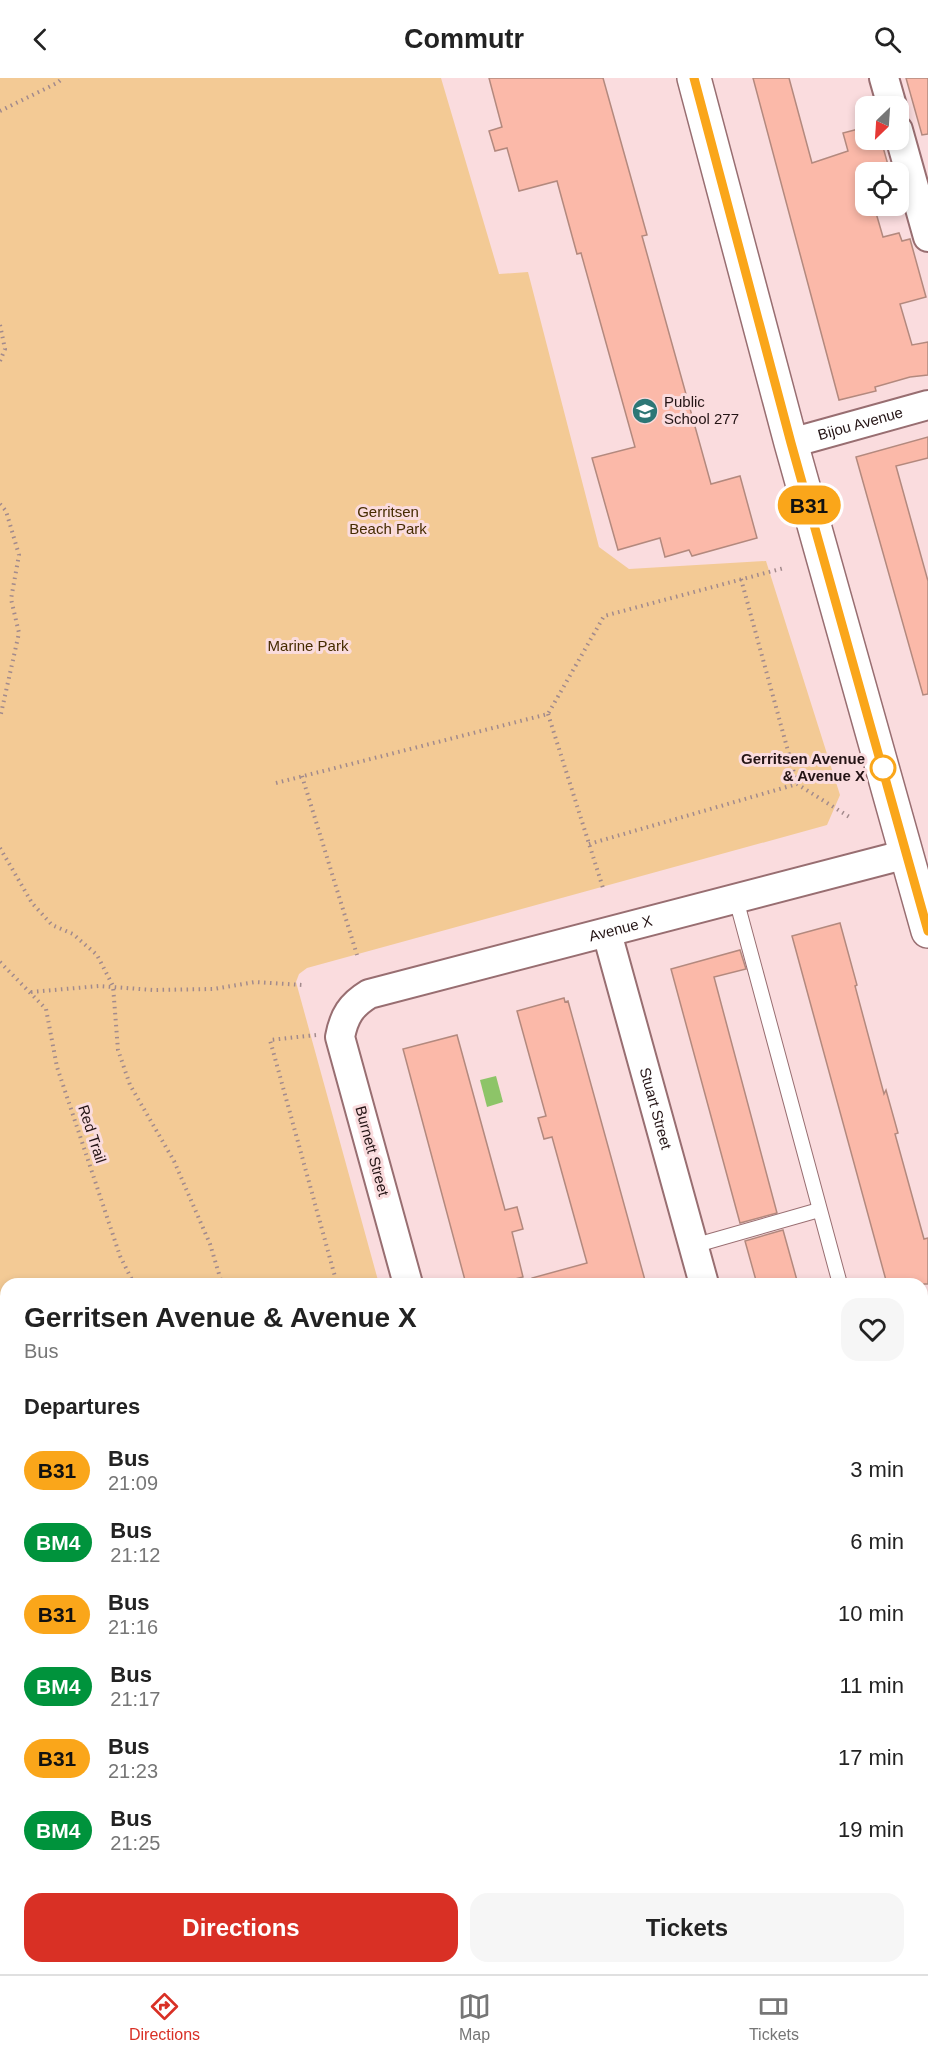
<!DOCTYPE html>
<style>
:root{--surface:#fff;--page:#f6f6f6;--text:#222;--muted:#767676;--line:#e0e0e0;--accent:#d93025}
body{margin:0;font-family:Arial,sans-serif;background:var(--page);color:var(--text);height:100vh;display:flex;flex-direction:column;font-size:22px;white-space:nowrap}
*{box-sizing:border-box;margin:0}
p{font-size:20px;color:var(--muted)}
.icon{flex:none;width:33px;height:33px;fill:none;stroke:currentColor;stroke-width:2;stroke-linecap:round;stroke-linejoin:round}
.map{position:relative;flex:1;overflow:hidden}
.details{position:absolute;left:0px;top:1200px;width:928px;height:696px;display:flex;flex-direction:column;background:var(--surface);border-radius:18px 18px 0 0;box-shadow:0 3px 9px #0003}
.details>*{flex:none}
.badge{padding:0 12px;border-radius:20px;font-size:21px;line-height:39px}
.needle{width:39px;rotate:205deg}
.buttons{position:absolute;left:855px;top:18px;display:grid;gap:12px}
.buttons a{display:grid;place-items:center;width:54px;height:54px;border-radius:12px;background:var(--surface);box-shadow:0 3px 9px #0003;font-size:30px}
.map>.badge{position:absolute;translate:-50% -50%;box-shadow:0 0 0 3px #fff}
h2{padding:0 24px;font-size:22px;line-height:54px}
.round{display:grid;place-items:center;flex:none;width:63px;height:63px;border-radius:18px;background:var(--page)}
.overview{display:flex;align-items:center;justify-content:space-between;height:102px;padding:0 24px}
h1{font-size:28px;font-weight:800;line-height:45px}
.action{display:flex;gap:12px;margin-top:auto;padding:12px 24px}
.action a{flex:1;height:69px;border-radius:18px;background:var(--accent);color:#fff;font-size:24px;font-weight:800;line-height:69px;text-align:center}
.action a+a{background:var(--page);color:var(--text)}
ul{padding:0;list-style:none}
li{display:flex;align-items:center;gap:18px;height:72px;padding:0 24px}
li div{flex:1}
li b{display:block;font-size:22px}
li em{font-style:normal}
li .badge{min-width:66px;font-weight:700;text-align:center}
header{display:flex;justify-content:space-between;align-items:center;height:78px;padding:0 24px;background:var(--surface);font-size:27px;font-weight:800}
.tabs{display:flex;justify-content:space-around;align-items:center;height:84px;border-top:2px solid var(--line);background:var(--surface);font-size:16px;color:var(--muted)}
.tabs a{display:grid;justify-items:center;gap:3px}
.tabs .active{color:var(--accent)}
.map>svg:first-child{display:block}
.green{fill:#f3ca95}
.water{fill:#8dc468}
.building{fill:#fbb9a9;stroke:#b3897e;stroke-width:1.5}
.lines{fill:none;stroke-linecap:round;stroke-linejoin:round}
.lane-casing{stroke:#986e71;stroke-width:16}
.street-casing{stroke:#986e71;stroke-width:32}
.secondary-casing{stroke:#986e71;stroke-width:36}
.path{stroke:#a28a8c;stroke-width:4;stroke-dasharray:1.5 4.5;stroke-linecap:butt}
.lane{stroke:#fff;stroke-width:14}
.street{stroke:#fff;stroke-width:28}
.secondary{stroke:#fff;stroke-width:33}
.line-casing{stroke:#fff;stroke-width:14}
.line{stroke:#faa61a;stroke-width:9}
.stop-dot{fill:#fff;stroke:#faa61a;stroke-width:3}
.labels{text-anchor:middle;stroke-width:6;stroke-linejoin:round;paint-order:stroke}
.poi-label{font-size:15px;fill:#241415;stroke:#fadcde;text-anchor:start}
.street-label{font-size:15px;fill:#241415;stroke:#fadcde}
.park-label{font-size:15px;fill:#452b00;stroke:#fadcde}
.stop-label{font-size:15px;font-weight:bold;fill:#241415;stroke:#fadcde;text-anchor:end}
</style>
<header><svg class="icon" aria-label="back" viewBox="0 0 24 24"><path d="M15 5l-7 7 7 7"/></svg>Commutr<svg class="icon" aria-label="search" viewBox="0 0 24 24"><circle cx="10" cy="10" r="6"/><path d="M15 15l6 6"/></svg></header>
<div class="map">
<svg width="928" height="1896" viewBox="0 0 928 1896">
<rect width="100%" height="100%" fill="#fadcde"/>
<path class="green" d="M0,0H441L499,196L528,194L599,469L629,491L766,483L840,717L827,747L307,890L299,896L296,904L379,1206H6V1890H566L568,1896H0Z"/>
<path class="water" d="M496,998L503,1024L487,1029L480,1002Z"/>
<g class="building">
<path d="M489,0H603L647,157L642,158L711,406L740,398L757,460L692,478L689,472L665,479L660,460L618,472L592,380L635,369L581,175L577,176L557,103L519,113L507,70L495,73L489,53L502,49Z"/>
<path d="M753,0H789L812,85L848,73L843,55L866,49V62H881L890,94H866V128H874L883,159L899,155L902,163L910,161L926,219L900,226L912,267L928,264V297L910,299L875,309L876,313L839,322Z"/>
<path d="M906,0H928V56L922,57Z"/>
<path d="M928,359V380L896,388L928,503V616L923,617L856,379Z"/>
<path d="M840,845L857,907L855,908L884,1016L886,1012L898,1055L895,1056L924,1161L928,1160V1206H887L792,858Z"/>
<path d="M740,872L746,891L714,899L777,1135L740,1145L671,891Z"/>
<path d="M564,920L565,924L568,923L646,1206H532V1200L587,1185L552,1059L544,1061L538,1040L546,1038L517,933Z"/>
<path d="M457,957L505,1132L517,1129L523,1151L512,1154L523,1199L496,1206H466L403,971Z"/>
<path d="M783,1152L798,1206H757L745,1163Z"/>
</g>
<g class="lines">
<g class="lane-casing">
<g id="lane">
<path d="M736,821L840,1206"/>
<path d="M693,1168L819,1132"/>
</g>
</g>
<g class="street-casing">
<g id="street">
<path d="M884,0L892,28"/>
<path d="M898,52L928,159"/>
<path id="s1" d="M791,365L928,327"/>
<path id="s2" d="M607,855L704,1206"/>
<path id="s3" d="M408,1206L340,959C344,938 351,927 369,916L907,776"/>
<path d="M922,1660L928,1658"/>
<path d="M597,1890L598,1896"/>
<path d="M891,1890L893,1896"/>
</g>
</g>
<g class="secondary-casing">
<path id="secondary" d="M694,0L791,365L928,853"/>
</g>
<g class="path">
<path d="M0,33L57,5L63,0"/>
<path d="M0,247L5,271L0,283"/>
<path d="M0,426L6,433L19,477L11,521L19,555L0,640"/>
<path d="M741,501L797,706"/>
<path d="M548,636L603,810"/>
<path d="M302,698L357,877"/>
<path d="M276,705L548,636L604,538L784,490"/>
<path d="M589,766L797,706L851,740"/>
<path d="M0,770L32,825L52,847L73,856L97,877L113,908L118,972L130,1007L174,1083L210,1166L222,1206"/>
<path d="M0,884L46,931L57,989L120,1178L134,1206"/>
<path d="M31,914L99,908L153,912L213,911L255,904L302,907"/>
<path d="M316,957L270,962L337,1206"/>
<path d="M0,1643L6,1662"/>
<path d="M0,1860L6,1854"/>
<path d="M922,1864L928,1862"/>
<path d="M217,1890V1896"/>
<path d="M540,1890L542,1896"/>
</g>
<use href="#lane" class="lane"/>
<use href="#street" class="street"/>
<use href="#secondary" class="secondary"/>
</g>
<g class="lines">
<g class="line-casing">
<path id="line" d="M694,0L791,365L928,853"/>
</g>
<use href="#line" class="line"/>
</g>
<defs>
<g id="school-disc" transform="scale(1.35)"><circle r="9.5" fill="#2d7776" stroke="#fadcde"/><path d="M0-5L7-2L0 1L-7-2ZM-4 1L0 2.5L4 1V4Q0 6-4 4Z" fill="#fff"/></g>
</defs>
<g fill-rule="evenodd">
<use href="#school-disc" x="645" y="333"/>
</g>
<circle class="stop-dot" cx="883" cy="690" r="12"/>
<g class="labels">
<g class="poi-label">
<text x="664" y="329">Public<tspan x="664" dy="17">School 277</tspan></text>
</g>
<g class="street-label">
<text dy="5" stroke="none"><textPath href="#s1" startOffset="72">Bijou Avenue</textPath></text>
<text dy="5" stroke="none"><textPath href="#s3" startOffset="570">Avenue X</textPath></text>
<text dy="5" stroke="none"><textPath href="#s2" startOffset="182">Stuart Street</textPath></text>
<text transform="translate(92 1056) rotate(72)" y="5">Red Trail</text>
<text transform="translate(372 1073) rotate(75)" y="5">Burnett Street</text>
</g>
<g class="park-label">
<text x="388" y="439">Gerritsen<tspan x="388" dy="17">Beach Park</tspan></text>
<text x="308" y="573">Marine Park</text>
</g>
<g class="stop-label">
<text x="865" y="686">Gerritsen Avenue<tspan x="865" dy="17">&amp; Avenue X</tspan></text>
</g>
</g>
</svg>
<div class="buttons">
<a><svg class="needle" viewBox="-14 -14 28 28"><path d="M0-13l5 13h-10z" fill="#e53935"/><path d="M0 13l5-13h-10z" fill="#767676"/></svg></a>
<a><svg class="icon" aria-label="locate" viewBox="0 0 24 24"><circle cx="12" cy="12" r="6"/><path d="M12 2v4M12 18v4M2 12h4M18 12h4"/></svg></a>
</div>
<b class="badge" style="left:809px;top:427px;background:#faa61a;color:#111">B31</b>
<section class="details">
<div class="overview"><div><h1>Gerritsen Avenue &amp; Avenue X</h1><p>Bus</p></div><a class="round"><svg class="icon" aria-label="heart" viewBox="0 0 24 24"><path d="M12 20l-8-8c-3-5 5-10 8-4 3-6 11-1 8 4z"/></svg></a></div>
<h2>Departures</h2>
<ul>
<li><span class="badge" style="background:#faa61a;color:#111">B31</span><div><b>Bus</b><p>21:09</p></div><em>3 min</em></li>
<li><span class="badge" style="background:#00933c;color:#fff">BM4</span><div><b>Bus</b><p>21:12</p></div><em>6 min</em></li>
<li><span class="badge" style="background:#faa61a;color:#111">B31</span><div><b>Bus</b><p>21:16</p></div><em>10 min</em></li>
<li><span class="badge" style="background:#00933c;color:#fff">BM4</span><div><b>Bus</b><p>21:17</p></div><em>11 min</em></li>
<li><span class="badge" style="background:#faa61a;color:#111">B31</span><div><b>Bus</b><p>21:23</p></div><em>17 min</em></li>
<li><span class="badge" style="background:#00933c;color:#fff">BM4</span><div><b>Bus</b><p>21:25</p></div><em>19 min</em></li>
</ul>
<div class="action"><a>Directions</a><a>Tickets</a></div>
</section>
</div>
<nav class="tabs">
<a class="active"><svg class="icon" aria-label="directions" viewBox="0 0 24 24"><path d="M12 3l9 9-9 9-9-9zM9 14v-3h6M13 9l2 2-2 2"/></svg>Directions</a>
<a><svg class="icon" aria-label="map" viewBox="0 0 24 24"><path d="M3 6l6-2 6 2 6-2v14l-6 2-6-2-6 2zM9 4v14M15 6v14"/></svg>Map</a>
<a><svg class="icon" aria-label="tickets" viewBox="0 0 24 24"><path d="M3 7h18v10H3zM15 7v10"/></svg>Tickets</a>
</nav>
